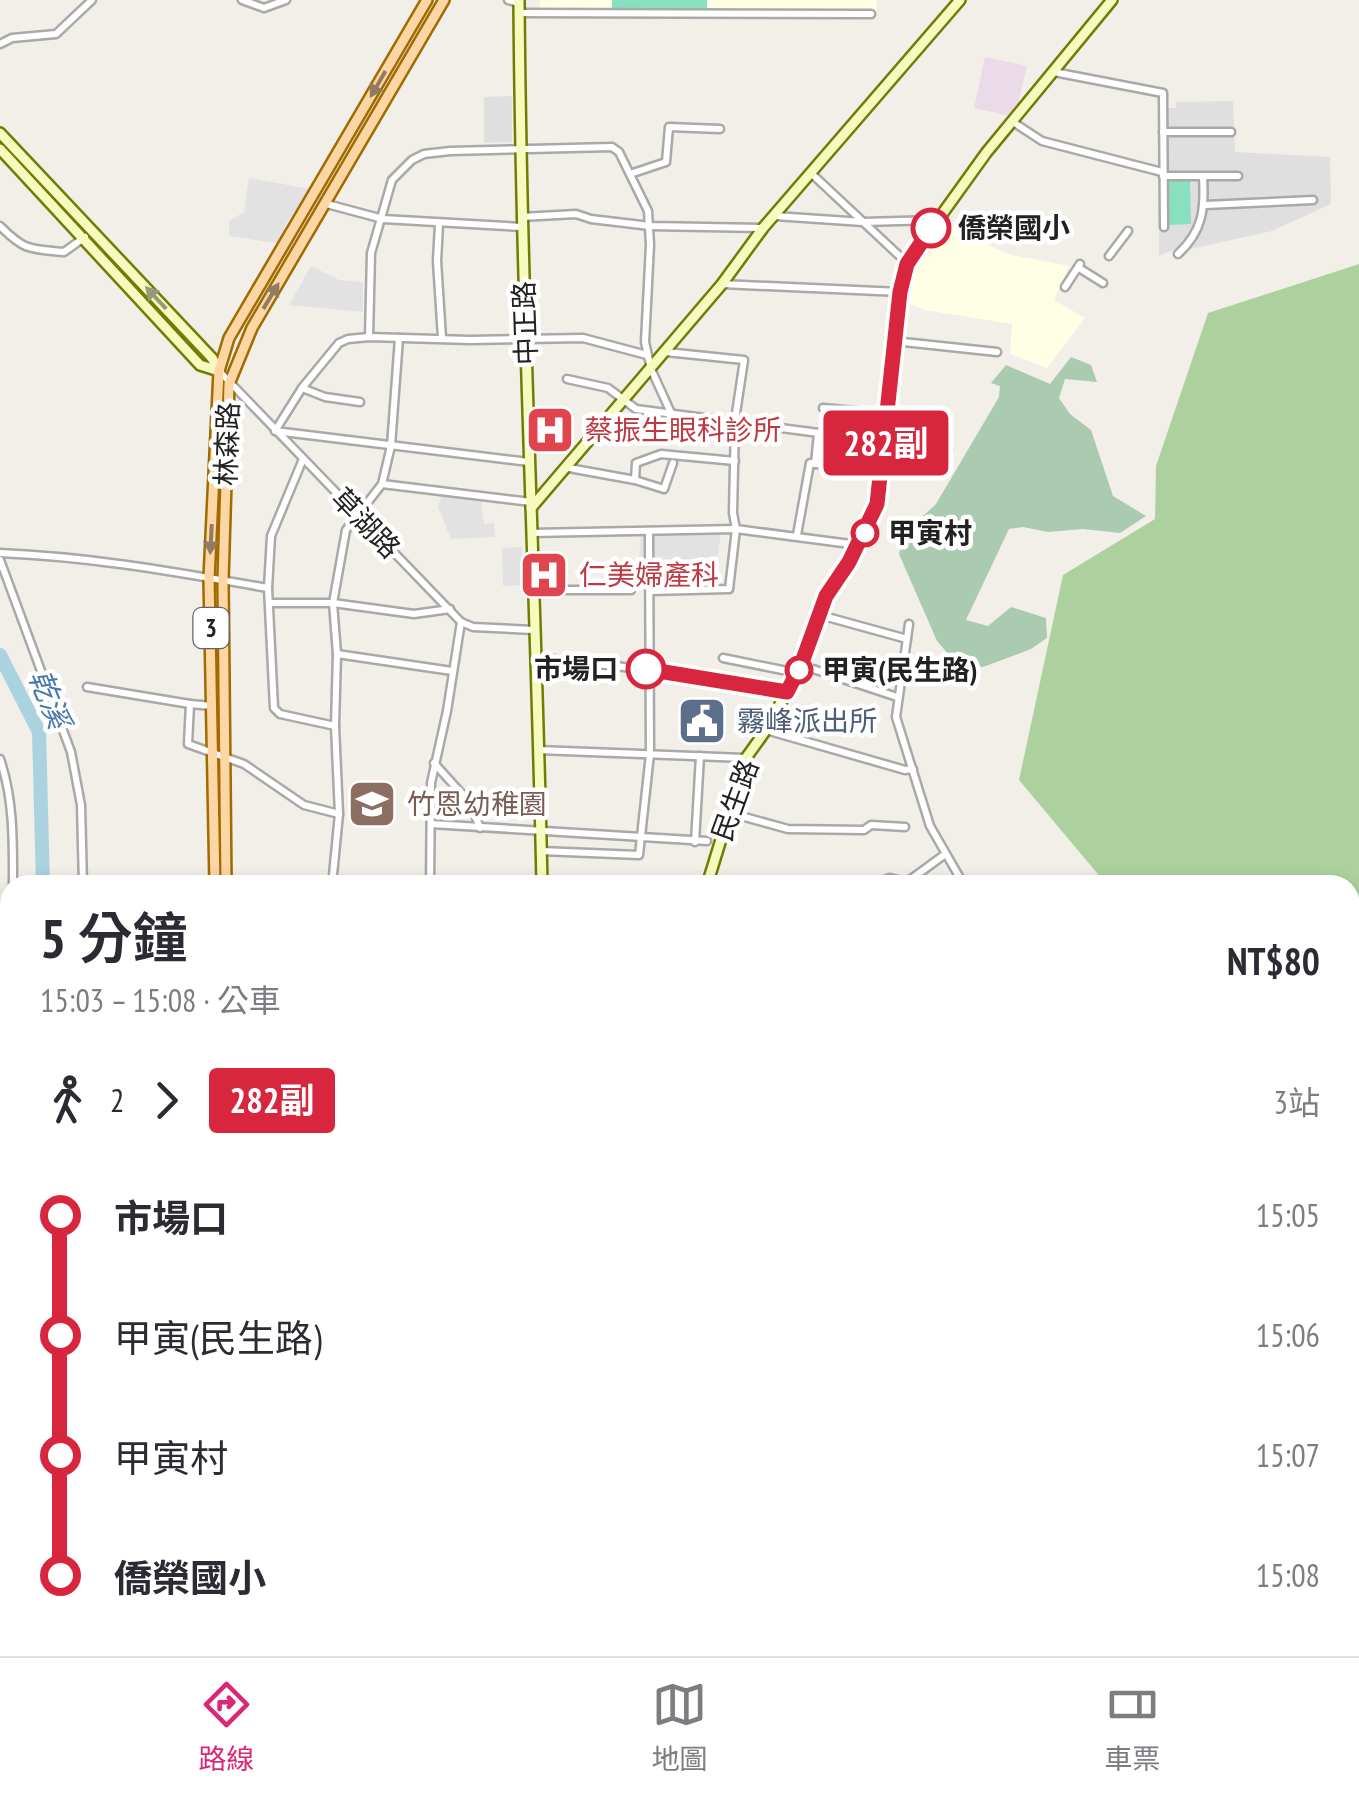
<!DOCTYPE html>
<html lang="zh-TW">
<meta charset="utf-8">
<style>
:root{--surface:#fff;--page:#f7f7f7;--text:#2b2b33;--muted:#7c7c81;--line:#e1e1e2;--accent:#db2777}
body{margin:0;font-family:"PT Sans Narrow","Noto Sans TC",sans-serif;background:var(--page);color:var(--text);height:100vh;display:flex;flex-direction:column;font-size:38px;white-space:nowrap}
*{box-sizing:border-box;margin:0}
p{font-size:32px;color:var(--muted)}
.icon{flex:none;width:55px;height:55px;fill:none;stroke:currentColor;stroke-width:2;stroke-linecap:round;stroke-linejoin:round}
.map{position:relative;flex:1;overflow:hidden}
.panel{position:absolute;left:0px;top:875px;width:1360px;height:782px;display:flex;flex-direction:column;background:var(--surface);border-radius:30px 30px 0 0;box-shadow:0 5px 15px #0003}
.panel>*{flex:none}
.badge{padding:0 20px;border-radius:8px;font-size:35px;line-height:65px}
.map>.badge{position:absolute;translate:-50% -50%;box-shadow:0 0 0 5px #fff}
.legs{display:flex;align-items:center;gap:15px;height:110px;padding:0 40px;font-size:32px}
.legs p{margin-inline-start:auto}
.overview{display:flex;align-items:center;justify-content:space-between;height:170px;padding:0 40px}
h1{font-size:55px;font-weight:600;line-height:75px}
ul{padding:0 40px;list-style:none}
li{display:flex;align-items:center;gap:35px;height:120px;font-size:38px}
li i{display:grid;place-items:center;width:15px;height:100%;margin:0 12px;background:currentColor}
li i::after{content:'';width:25px;height:25px;margin:-12px;border:8px solid;border-radius:50%;background:var(--surface)}
li p{margin-inline-start:auto}
li:first-child i{background:linear-gradient(#0000 50%,currentColor 0)}
li:last-child i{background:linear-gradient(currentColor 50%,#0000 0)}
.tab-bar{display:flex;justify-content:space-around;align-items:center;height:140px;border-top:2px solid var(--line);background:var(--surface);font-size:28px;color:var(--muted)}
.tab-bar a{display:grid;justify-items:center;gap:5px}
.tab-bar .current{color:var(--accent)}
.map>svg:first-child{display:block}
.residential{fill:#e0dfdf}
.industrial{fill:#ebdbe8}
.education{fill:#ffffe5}
.forest{fill:#add19e}
.cemetery{fill:#aacbaf}
.pitch{fill:#88e0be}
.parking{fill:#e2e2e2}
.lines{fill:none;stroke-linecap:round;stroke-linejoin:round}
.river{stroke:#aad3df;stroke-width:14}
.street-casing{stroke:#a9a9a9;stroke-width:11}
.secondary-casing{stroke:#707d05;stroke-width:14}
.primary-casing{stroke:#a06b00;stroke-width:14}
.street{stroke:#fff;stroke-width:6}
.secondary{stroke:#f7fabf;stroke-width:9}
.primary{stroke:#fcd6a4;stroke-width:9}
.oneway{fill:#8f7c63}
.oneway2{fill:#979978}
.line-1-casing{stroke:#fff;stroke-width:22}
.line-1{stroke:#d7263d;stroke-width:15}
.stop-1-dot{fill:#fff;stroke:#d7263d;stroke-width:5}
.labels{text-anchor:middle;stroke-width:9;stroke-linejoin:round;paint-order:stroke}
.shield{fill:#fff;stroke:#646464;stroke-width:2.5}
.shield-label{font-size:25px;font-weight:bold;fill:#222}
.stop-label{font-size:28px;font-weight:bold;fill:#222;stroke:#fff;text-anchor:start}
.street-label{font-size:28px;fill:#222;stroke:#fff}
.health-label{font-size:28px;fill:#be3a42;stroke:#fff;text-anchor:start}
.service-label{font-size:28px;fill:#4e5e75;stroke:#fff;text-anchor:start}
.education-label{font-size:28px;fill:#785e54;stroke:#fff;text-anchor:start}
.water-label{font-size:30px;font-style:italic;fill:#4a7aab;stroke:#fff}
</style>
<div class="map">
<svg width="1359" height="1656" viewBox="0 0 1359 1656">
<rect width="100%" height="100%" fill="#f2efe9"/>
<g class="residential">
<path d="M512,96V142L484,143V97Z"/>
<path d="M1233,101L1235,152L1330,157L1331,204L1272,231L1191,249L1183,246L1159,256V108H1176V102Z"/>
</g>
<path class="industrial" d="M985,57L1027,66L1015,117L974,108Z"/>
<g class="education">
<path d="M540,0H876L877,11L540,8Z"/>
<path d="M950,225L1007,254L1069,266L1054,300L1085,318L1047,368L1010,354L1012,324L925,310L906,302L911,276Z"/>
</g>
<g class="forest">
<path d="M1359,264V1330L1350,1324V885H1107L1019,780L1063,575L1155,519L1156,466L1208,313Z"/>
<path d="M807,1648H1124L1122,1656H810Z"/>
</g>
<path class="cemetery" d="M1071,357L1091,365L1097,382L1065,379L1059,398L1070,414L1091,430L1113,496L1146,516L1120,533L1083,529L1048,532L1023,527L1009,529L966,620L988,626L1011,607L1046,618L1047,638L1031,649L983,667L957,664L937,641L899,554L906,532L936,504L999,397L1000,386L991,383L1006,365L1050,384Z"/>
<g class="pitch">
<path d="M612,0H707V10L612,9Z"/>
<path d="M1190,180L1191,224L1169,225L1167,181Z"/>
</g>
<g class="parking">
<path d="M249,178L311,189L285,225L281,244L229,236V221L244,212Z"/>
<path d="M311,266L339,280L363,282V312L289,305Z"/>
<path d="M442,494L481,498L484,524L494,523L495,537L451,539L438,507Z"/>
<path d="M721,529L718,556L696,558V582H648L647,557H639L641,533Z"/>
<path d="M522,547L523,585L503,586L502,548Z"/>
</g>
<g class="lines">
<g class="river">
<path d="M0,655L39,732L43,885"/>
<path d="M0,1336L10,1322"/>
</g>
<g class="street-casing">
<g id="street">
<path d="M242,0L264,8L286,0"/>
<path d="M508,0L519,3"/>
<path d="M519,13L871,14"/>
<path d="M0,44L12,38L56,34L92,0"/>
<path d="M1054,72L1163,93L1164,227"/>
<path d="M1013,122L1042,141L1162,172"/>
<path d="M1163,132H1231"/>
<path d="M630,174L666,162L669,127L720,129"/>
<path d="M812,174L907,263"/>
<path d="M1163,176H1238"/>
<path d="M327,204L383,219L521,227"/>
<path d="M1205,205L1313,200"/>
<path d="M775,216L863,222L936,220"/>
<path d="M521,217L576,214L591,219L650,226L762,228"/>
<path d="M439,224L437,261L442,338"/>
<path d="M0,226C25,251 30,249 64,252L85,237"/>
<path d="M1178,254C1203,231 1205,209 1203,177"/>
<path d="M1109,256L1128,231"/>
<path d="M1079,268L1103,283"/>
<path d="M722,284L900,292"/>
<path d="M1065,287L1080,264"/>
<path d="M369,337L371,253L392,180L412,160L424,154L450,151L612,147L619,152L648,211L650,245L645,342L651,369L671,413"/>
<path d="M894,341L997,352"/>
<path d="M219,371L461,622L473,627L533,630"/>
<path d="M567,379L608,388L636,409L948,450"/>
<path d="M302,388L325,397L360,402"/>
<path d="M823,408L888,414"/>
<path d="M303,459L271,536L268,588L274,708L280,714L335,726"/>
<path d="M529,462L275,431L302,388L339,343L348,339L369,337L470,340L583,338L647,355"/>
<path d="M815,464L882,468"/>
<path d="M569,468L635,480L664,489L673,463"/>
<path d="M635,480L636,463L661,454L735,461"/>
<path d="M382,484L531,502"/>
<path d="M532,533L736,529L858,545"/>
<path d="M797,535L810,463L815,464L818,433"/>
<path d="M0,553C94,557 175,572 268,588"/>
<path d="M0,560L71,752L81,805L83,885"/>
<path d="M534,590H631"/>
<path d="M650,591L729,589L736,529L733,513L735,420L744,360L666,352"/>
<path d="M270,603H333L414,614L450,609"/>
<path d="M820,615L907,639"/>
<path d="M909,624L896,717L930,826L964,885"/>
<path d="M337,654L452,671"/>
<path d="M536,657L650,670L786,693"/>
<path d="M723,658L797,673"/>
<path d="M801,665L897,697"/>
<path d="M87,687L190,704L188,744L244,764L304,805L339,814"/>
<path d="M190,704L212,706"/>
<path d="M766,730L905,770L913,769"/>
<path d="M538,750L745,758"/>
<path d="M0,759C14,800 13,843 13,885"/>
<path d="M434,763L471,804L480,828"/>
<path d="M730,813L788,829L864,830L871,825L905,827"/>
<path d="M431,824L707,841"/>
<path d="M695,842L700,756"/>
<path d="M541,851L639,855L650,754L649,531"/>
<path d="M332,885L339,814L335,726L337,654L333,603L346,530L382,484L391,446L399,338"/>
<path d="M430,885L431,783L447,711L461,622"/>
<path d="M871,885L890,878L907,882L944,855"/>
<path d="M0,1268L10,1247"/>
<path d="M0,1396L10,1381"/>
<path d="M1350,1400L1359,1406"/>
<path d="M1350,1425L1359,1430"/>
<path d="M1350,1472L1359,1477"/>
<path d="M1350,1562L1353,1565L1350,1577"/>
<path d="M368,1648V1656"/>
<path d="M403,1649H461"/>
<path d="M731,1656L733,1648"/>
<path d="M1138,1656L1139,1648"/>
<path d="M1178,1656V1648"/>
</g>
</g>
<g class="secondary-casing">
<g id="secondary">
<path d="M519,0C521,295 536,590 542,885"/>
<path d="M0,133L212,358L219,371"/>
<path d="M0,149L200,365L219,371"/>
<path d="M531,508L722,284L763,228L960,0"/>
<path d="M707,885L746,758L766,730L797,673L826,596L849,562L877,504L886,443L900,292L907,263L986,153L1112,0"/>
<path d="M0,928L10,927"/>
<path d="M558,1648L559,1656"/>
</g>
</g>
<g class="primary-casing">
<g id="primary">
<path d="M215,885L209,578L219,371L229,338L427,0"/>
<path d="M226,885L223,580L229,384L252,328L444,0"/>
<path d="M207,1648V1656"/>
<path d="M217,1648L218,1656"/>
</g>
</g>
<use href="#street" class="street"/>
<use href="#secondary" class="secondary"/>
<use href="#primary" class="primary"/>
</g>
<defs><path id="oneway-solid" d="M-6-.8H1V-3.2L6.5 0L1 3.2V.8H-6Z" transform="scale(2.5)"/></defs>
<g class="oneway">
<use href="#oneway-solid" transform="translate(378 84) rotate(120)"/>
<use href="#oneway-solid" transform="translate(271 296) rotate(-59)"/>
<use href="#oneway-solid" transform="translate(211 539) rotate(93)"/>
</g>
<use class="oneway2" href="#oneway-solid" transform="translate(156 298) rotate(-133)"/>
<g class="lines">
<g class="line-1-casing">
<path id="line-1" d="M646,669L787,692L801,665L826,596L849,562L877,504L900,292L907,264L931,228"/>
</g>
<use href="#line-1" class="line-1"/>
</g>
<defs>
<g id="hospital-square" transform="scale(2.5)"><rect x="-9" y="-9" width="18" height="18" rx="4" fill="#e0444e" stroke="#fff"/><path d="M-5-5h3v3.5h4V-5h3V5h-3V1.5h-4V5h-3Z" fill="#fff"/></g>
<g id="civic-square" transform="scale(2.5)"><rect x="-9" y="-9" width="18" height="18" rx="4" fill="#5c6f8a" stroke="#fff"/><path d="M-.6-6.5H3V-4.5H.6V-3L4-1V1h2V6H-6V1h2V-1L-.6-3ZM-1.2 2.5V6h2.4V2.5Z" fill="#fff"/></g>
<g id="school-square" transform="scale(2.5)"><rect x="-9" y="-9" width="18" height="18" rx="4" fill="#8d6e63" stroke="#fff"/><path d="M0-5L7-2L0 1L-7-2ZM-4 1L0 2.5L4 1V4Q0 6-4 4Z" fill="#fff"/></g>
</defs>
<g fill-rule="evenodd">
<use href="#hospital-square" x="550" y="430"/>
<use href="#hospital-square" x="544" y="575"/>
<use href="#civic-square" x="702" y="721"/>
<use href="#school-square" x="372" y="804"/>
</g>
<g class="stop-1-dot">
<circle cx="931" cy="228" r="18"/>
<circle cx="865" cy="533" r="12"/>
<circle cx="646" cy="669" r="18"/>
<circle cx="799" cy="670" r="12"/>
</g>
<g class="labels">
<rect class="shield" x="193.5" y="608" width="35" height="40" rx="8"/>
<g class="shield-label">
<text x="211" y="637">3</text>
</g>
<g class="stop-label">
<text x="958" y="238">僑榮國小</text>
<text x="888" y="543">甲寅村</text>
<text x="618" y="679" text-anchor="end">市場口</text>
<text x="822" y="680">甲寅(民生路)</text>
</g>
<g class="street-label">
<text transform="translate(525 323) rotate(-92)" y="10">中正路</text>
<text transform="translate(227 444) rotate(-88)" y="10">林森路</text>
<text transform="translate(366 523) rotate(46)" y="10">草湖路</text>
<text transform="translate(735 800) rotate(-70)" y="10">民生路</text>
</g>
<g class="health-label">
<text x="585" y="440">蔡振生眼科診所</text>
<text x="579" y="585">仁美婦產科</text>
</g>
<g class="service-label">
<text x="737" y="731">霧峰派出所</text>
</g>
<g class="education-label">
<text x="407" y="814">竹恩幼稚園</text>
</g>
<g class="water-label">
<text transform="translate(49 699) rotate(68)" y="10">乾溪</text>
</g>
</g>
</svg>
<b class="badge" style="left:886px;top:443px;background:#d7263d;color:#fff">282副</b>
<section class="panel">
<div class="overview"><div><h1>5 分鐘</h1><p>15:03 – 15:08 · 公車</p></div><b>NT$80</b></div>
<div class="legs"><svg class="icon" aria-label="walk" viewBox="0 0 24 24"><circle cx="13" cy="4" r="2"/><path d="M13 8l-2 6 4 7M11 14l-3 7M7 12l3-4h3l4 4"/></svg>2<svg class="icon" aria-label="forward" viewBox="0 0 24 24"><path d="M9 5l7 7-7 7"/></svg><b class="badge" style="background:#d7263d;color:#fff">282副</b><p>3站</p></div>
<ul>
<li><i style="color:#d7263d"></i><b>市場口</b><p>15:05</p></li>
<li><i style="color:#d7263d"></i><span>甲寅(民生路)</span><p>15:06</p></li>
<li><i style="color:#d7263d"></i><span>甲寅村</span><p>15:07</p></li>
<li><i style="color:#d7263d"></i><b>僑榮國小</b><p>15:08</p></li>
</ul>
</section>
</div>
<nav class="tab-bar">
<a class="current"><svg class="icon" aria-label="directions" viewBox="0 0 24 24"><path d="M12 3l9 9-9 9-9-9zM9 14v-3h6M13 9l2 2-2 2"/></svg>路線</a>
<a><svg class="icon" aria-label="map" viewBox="0 0 24 24"><path d="M3 6l6-2 6 2 6-2v14l-6 2-6-2-6 2zM9 4v14M15 6v14"/></svg>地圖</a>
<a><svg class="icon" aria-label="tickets" viewBox="0 0 24 24"><path d="M3 7h18v10H3zM15 7v10"/></svg>車票</a>
</nav>
